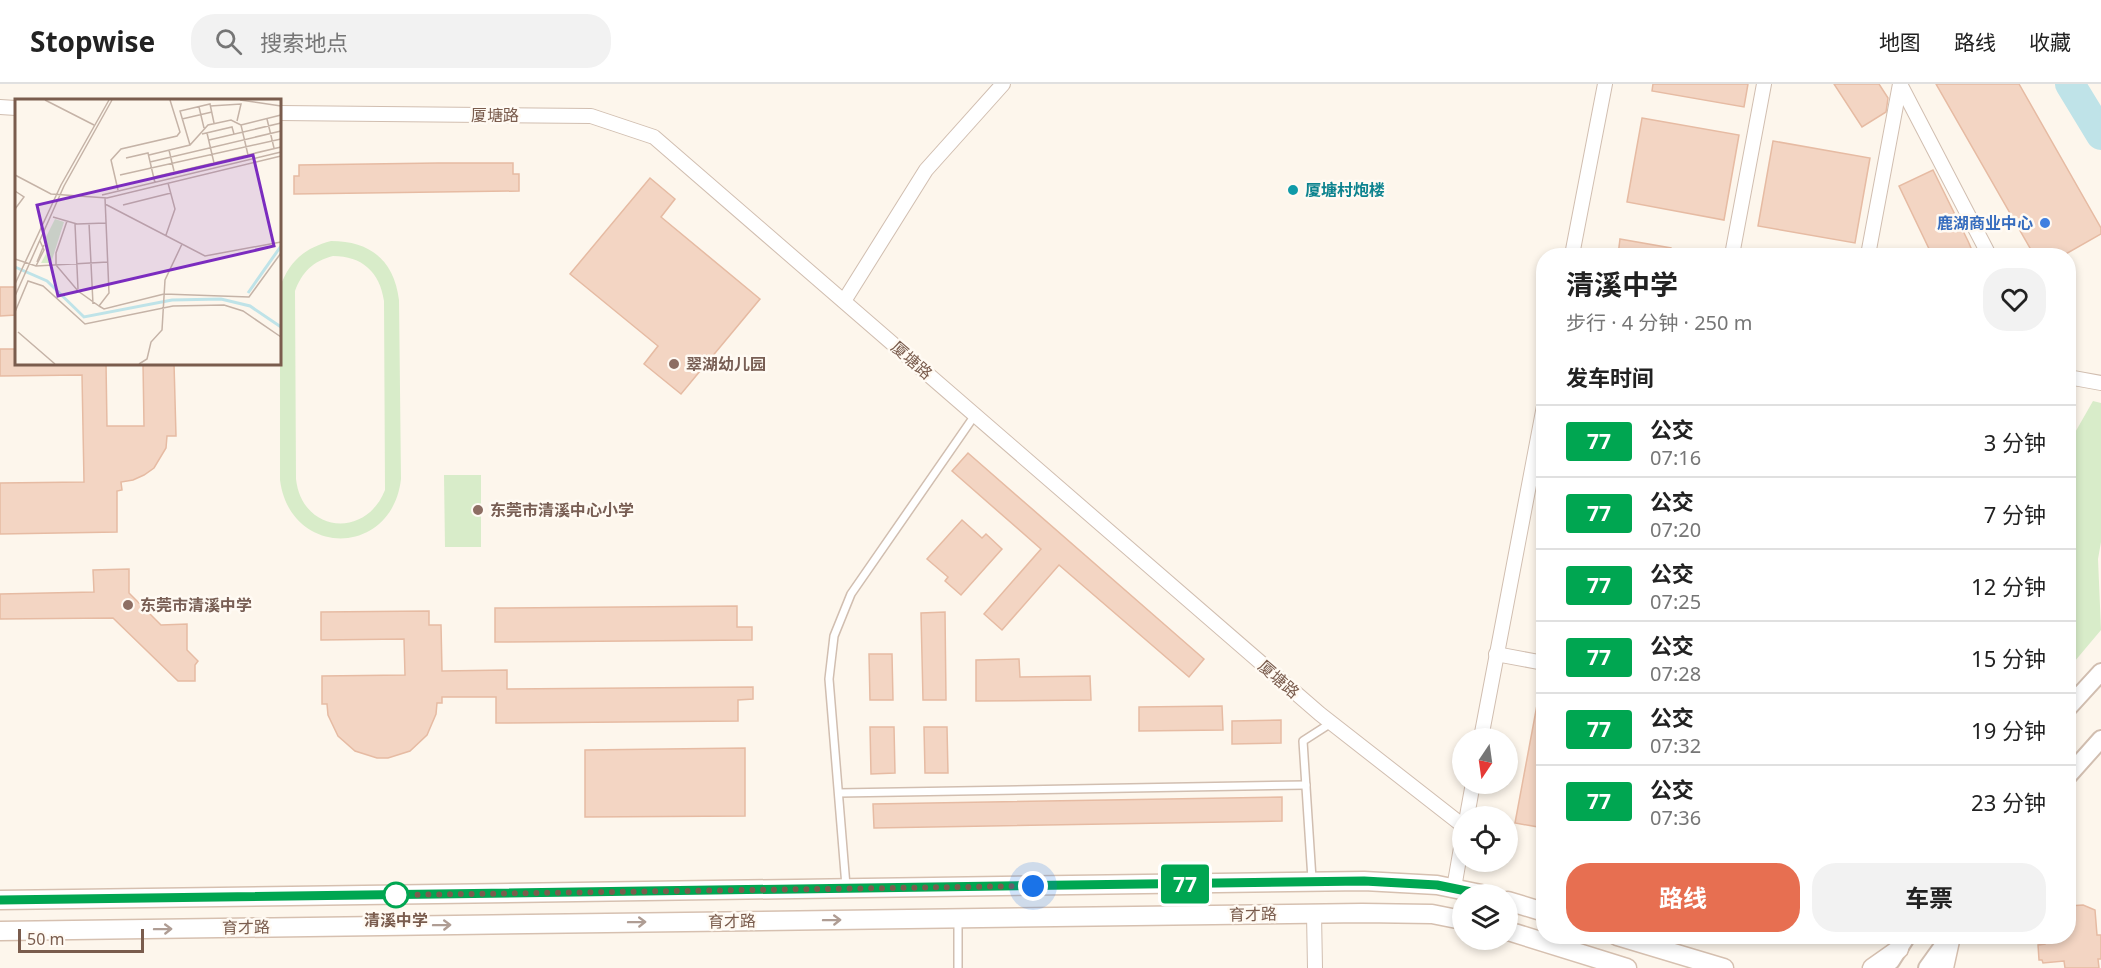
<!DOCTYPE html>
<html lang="zh">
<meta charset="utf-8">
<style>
:root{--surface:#fff;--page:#f2f2f2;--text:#222;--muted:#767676;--line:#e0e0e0;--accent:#e76f51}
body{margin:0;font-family:"Noto Sans","Noto Sans SC",sans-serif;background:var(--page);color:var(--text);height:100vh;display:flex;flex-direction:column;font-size:22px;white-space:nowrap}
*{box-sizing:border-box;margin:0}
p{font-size:20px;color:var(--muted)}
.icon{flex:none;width:33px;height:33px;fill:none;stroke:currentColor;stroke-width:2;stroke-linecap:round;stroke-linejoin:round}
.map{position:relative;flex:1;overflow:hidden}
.drawer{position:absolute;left:1536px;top:164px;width:540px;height:696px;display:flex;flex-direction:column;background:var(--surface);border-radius:24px;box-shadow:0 3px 9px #0003}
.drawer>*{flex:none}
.badge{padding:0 12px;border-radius:4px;font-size:21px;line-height:39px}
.needle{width:39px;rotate:193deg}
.controls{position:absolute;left:1452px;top:644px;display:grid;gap:12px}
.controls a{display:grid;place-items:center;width:66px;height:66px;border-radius:50%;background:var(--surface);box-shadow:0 3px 9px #0003;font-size:30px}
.scale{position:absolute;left:18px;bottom:15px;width:126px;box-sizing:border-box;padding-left:6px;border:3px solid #7a5c4d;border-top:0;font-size:16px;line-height:21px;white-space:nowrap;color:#7a5c4d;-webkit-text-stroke:4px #fffaf3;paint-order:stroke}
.you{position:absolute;width:30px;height:30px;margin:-15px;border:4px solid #fff;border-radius:50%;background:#1a73e8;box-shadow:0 0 0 9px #1a73e833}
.map>.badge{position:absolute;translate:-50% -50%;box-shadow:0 0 0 3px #fff}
h2{padding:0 30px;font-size:22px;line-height:54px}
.round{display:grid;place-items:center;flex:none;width:63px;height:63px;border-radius:24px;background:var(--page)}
.head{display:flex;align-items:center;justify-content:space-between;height:102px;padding:0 30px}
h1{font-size:28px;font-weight:700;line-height:45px}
.button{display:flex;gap:12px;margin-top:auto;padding:12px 30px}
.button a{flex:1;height:69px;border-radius:24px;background:var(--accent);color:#fff;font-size:24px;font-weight:700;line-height:69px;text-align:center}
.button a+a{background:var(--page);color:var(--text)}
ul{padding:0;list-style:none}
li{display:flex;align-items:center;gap:18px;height:72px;padding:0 30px;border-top:2px solid var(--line)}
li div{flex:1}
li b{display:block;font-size:22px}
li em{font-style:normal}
li .badge{min-width:66px;font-weight:700;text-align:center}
header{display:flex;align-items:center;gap:36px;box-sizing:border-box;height:84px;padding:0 30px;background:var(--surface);border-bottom:2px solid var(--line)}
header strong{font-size:28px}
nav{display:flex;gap:33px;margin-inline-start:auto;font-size:21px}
.search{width:420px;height:54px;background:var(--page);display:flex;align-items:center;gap:15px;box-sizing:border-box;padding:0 21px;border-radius:24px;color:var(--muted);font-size:22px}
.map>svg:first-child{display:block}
.green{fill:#d8ecc9;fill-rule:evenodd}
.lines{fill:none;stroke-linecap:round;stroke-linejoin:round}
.river{stroke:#bfe3e8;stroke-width:30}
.building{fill:#f3d5c3;stroke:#e6bba3;stroke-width:1.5}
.service-casing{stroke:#d1beb0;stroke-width:10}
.minor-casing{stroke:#d1beb0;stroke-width:16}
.tertiary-casing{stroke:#d1beb0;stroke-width:20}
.secondary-casing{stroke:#d6c0b0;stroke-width:21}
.service{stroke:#fff;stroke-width:7}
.minor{stroke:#fff;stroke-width:14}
.tertiary{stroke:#fff;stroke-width:16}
.secondary{stroke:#fff;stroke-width:18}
.oneway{stroke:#af9d94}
.line-casing{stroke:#fff;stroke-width:14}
.line{stroke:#00a651;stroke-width:9}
.walk{stroke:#7a5c4d;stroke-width:6;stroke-dasharray:0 10.8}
.culture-dot{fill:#0f9aa8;stroke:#fffaf3;stroke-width:2}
.shop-dot{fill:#3f7fe0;stroke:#fffaf3;stroke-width:2}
.education-dot{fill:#8d6e63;stroke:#fffaf3;stroke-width:2}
.stop-dot{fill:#fff;stroke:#00a651;stroke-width:3}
.labels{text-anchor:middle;stroke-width:5;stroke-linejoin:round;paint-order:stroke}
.street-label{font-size:16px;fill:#7a5c4d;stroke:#fffaf3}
.culture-label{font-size:16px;font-weight:bold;fill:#0d838f;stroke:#fffaf3;text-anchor:start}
.shop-label{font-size:16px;font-weight:bold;fill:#366cbe;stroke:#fffaf3;text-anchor:end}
.education-label{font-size:16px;font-weight:bold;fill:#785e54;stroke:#fffaf3;text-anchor:start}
.stop-label{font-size:16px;font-weight:bold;fill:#7a5c4d;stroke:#fffaf3}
.inset-river{fill:none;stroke:#bfe3e8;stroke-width:3}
.inset-road{fill:none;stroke:#c5b3a7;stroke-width:1.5}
.view{fill:#7b2cbf;fill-opacity:0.15;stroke:#7b2cbf;stroke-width:3}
.inset-edge{fill:none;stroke:#7a5c4d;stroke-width:3}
</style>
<header>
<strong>Stopwise</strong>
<div class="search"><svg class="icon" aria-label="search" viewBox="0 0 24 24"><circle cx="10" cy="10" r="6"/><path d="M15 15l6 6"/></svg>搜索地点</div>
<nav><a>地图</a><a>路线</a><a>收藏</a></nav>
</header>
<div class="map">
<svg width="2101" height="884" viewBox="0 0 2101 884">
<rect width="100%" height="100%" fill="#fdf6ec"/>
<g class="green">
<path d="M331,157C370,157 394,176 399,216L401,395C392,474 290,474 280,396V203C289,178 304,164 331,157ZM333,172C362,172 380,188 384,217L385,406C366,455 302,449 296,395L295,207C302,188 313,177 333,172Z"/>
<path d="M2093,317L2101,319V458L2098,475L2101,546L2069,584V359Z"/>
<path d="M444,391H481V463H445Z"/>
</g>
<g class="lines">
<path class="river" d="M2070,0L2101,51"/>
</g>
<g class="building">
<path d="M1653,0H1748L1744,23L1652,7Z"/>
<path d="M1834,0H1879L1888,14L1886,28L1862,43Z"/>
<path d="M1936,0H2019L2101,144V150L2064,171H2034Z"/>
<path d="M1642,34L1739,51L1724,136L1627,118Z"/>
<path d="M1773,57L1870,74L1855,159L1758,142Z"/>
<path d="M438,79H513V90H519V107L294,110V92H299V81Z"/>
<path d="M1933,86L1968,157L1974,171H1932L1899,102Z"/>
<path d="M650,94L675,115L661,133L760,215L681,310L644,280L658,262L570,190Z"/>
<path d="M1620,155L1671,164V171H1618Z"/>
<path d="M0,203H16V231L0,232Z"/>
<path d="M0,265H16V279H106L107,342H144L143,279H174L176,352H167L166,364L154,384L144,391L133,396L121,398L122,406L117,407V448L0,450V399L84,398L82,291L0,292Z"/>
<path d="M968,369L1204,575L1189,593L1059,481L1002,546L984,530L1041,465L952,387Z"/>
<path d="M962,436L982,454L986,450L1002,465L961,511L945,497L948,493L927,475Z"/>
<path d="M129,485V509L161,541L187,540V566L198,577L195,581V597H178L113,534L0,535V510L94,508L93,486Z"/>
<path d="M737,522V543H752V556L495,558V524Z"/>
<path d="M429,527V541H441L442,587L507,586V605L753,603V615L738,616V637L496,639V613H442V619H437L436,630L427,651L410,667L388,674H377L355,667L338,652L328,631L327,620H322V592L405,591L404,555L321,556V528Z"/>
<path d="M945,528L946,616H923L921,529Z"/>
<path d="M869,570H892L893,616H870Z"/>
<path d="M1019,575L1020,593L1090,592L1091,616L976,617V576Z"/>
<path d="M1537,621H1544V744L1515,739Z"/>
<path d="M1222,622L1223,646L1139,647V623Z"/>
<path d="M1281,636V659L1232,660V637Z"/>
<path d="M870,643H894L895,689L871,690Z"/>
<path d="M924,643H947L948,689H925Z"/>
<path d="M745,664V732L585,733V666Z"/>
<path d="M1282,713V737L874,744L873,720Z"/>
<path d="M2083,821L2095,826L2097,851H2101V875H2098L2099,884H2065L2064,877L2043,879L2042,876H2039L2038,861L2045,860V855L2068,853V822Z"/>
</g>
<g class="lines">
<g class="service-casing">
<g id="service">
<path d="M839,709L1306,701"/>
<path d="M1312,795L1303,657L1331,639"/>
<path d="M846,802L829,595L834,552L851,510L975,331"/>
<path d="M958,836V884"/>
</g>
</g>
<g class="minor-casing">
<g id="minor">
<path d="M1900,0L1989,171"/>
<path d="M0,23L16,24"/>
<path d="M279,29L591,32L654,53L1320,630L1462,741"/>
<path d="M1572,171L1605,0"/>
<path d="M1732,171L1764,0"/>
<path d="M1868,171L1900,0"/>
<path d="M844,217L926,86L1003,0"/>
<path d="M2068,293L2101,299"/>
<path d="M1496,570L1544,579"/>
<path d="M1481,654L1544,322"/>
<path d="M1467,732L1473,699"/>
<path d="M1454,804L1462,758"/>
<path d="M1314,830L1315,884"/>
</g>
</g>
<g class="tertiary-casing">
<g id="tertiary">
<path d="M2068,624L2101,588"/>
<path d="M2068,692L2101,655"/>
<path d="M1891,877L1907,852"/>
<path d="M1927,884L1950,852"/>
</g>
</g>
<g class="secondary-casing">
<g id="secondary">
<path d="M0,816L1364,797L1437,801L1481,810"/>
<path d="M1508,817L1544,828"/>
<path d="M0,847L1362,829L1432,830L1462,836"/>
<path d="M1508,847L1627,884"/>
<path d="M1617,852L1724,884"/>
<path d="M1872,884L1899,865"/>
<path d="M1944,884L1951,852"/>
</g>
</g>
<use href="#service" class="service"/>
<use href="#minor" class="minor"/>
<use href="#tertiary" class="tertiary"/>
<use href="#secondary" class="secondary"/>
</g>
<defs><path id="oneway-shaft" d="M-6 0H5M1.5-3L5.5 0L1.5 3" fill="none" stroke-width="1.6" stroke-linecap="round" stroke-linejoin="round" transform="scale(1.5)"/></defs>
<g class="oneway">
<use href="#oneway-shaft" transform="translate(832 836) rotate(-1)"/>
<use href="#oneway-shaft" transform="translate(637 838) rotate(-1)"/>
<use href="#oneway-shaft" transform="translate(442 841) rotate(-1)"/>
<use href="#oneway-shaft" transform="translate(163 845) rotate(-1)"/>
</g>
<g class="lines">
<g class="line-casing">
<path id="line" d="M0,816L1364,797L1437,801L1481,810"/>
</g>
<use href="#line" class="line"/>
<path class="walk" d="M396,811L1033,802"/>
</g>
<circle class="culture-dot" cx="1293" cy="106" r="6"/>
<circle class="shop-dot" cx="2045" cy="139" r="6"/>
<g class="education-dot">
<circle cx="674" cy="280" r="6"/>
<circle cx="478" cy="426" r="6"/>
<circle cx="128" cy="521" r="6"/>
</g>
<circle class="stop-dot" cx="396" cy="811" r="12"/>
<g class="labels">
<g class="street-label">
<text x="495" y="37">厦塘路</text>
<text transform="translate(912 276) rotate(41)" y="6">厦塘路</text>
<text transform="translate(1279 595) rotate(41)" y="6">厦塘路</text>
<text transform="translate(1253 830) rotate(-1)" y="6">育才路</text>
<text transform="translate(732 837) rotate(-1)" y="6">育才路</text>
<text transform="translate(246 843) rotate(-1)" y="6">育才路</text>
</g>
<g class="culture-label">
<text x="1305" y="112">厦塘村炮楼</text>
</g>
<g class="shop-label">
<text x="2033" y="145">鹿湖商业中心</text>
</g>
<g class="education-label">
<text x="686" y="286">翠湖幼儿园</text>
<text x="490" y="432">东莞市清溪中心小学</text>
<text x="140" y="527">东莞市清溪中学</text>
</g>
<g class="stop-label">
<text x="396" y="842">清溪中学</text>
</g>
</g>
<g transform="translate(15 15)">
<rect width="266" height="266" fill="#fdf6ec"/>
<path d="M40,120L49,123L36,164H26L32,153L29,142Z" fill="#d8ecc9"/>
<path class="inset-river" d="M0,168L32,182L69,218L157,201L206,200L235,207L266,228M233,194L266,147"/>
<path class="inset-road" d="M30,1L79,26M225,1L266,7M195,7L226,5L222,22M184,8L189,29M167,20L197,13M252,20L259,49M226,26L266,16M192,34L199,64M187,35L217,28L219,35M194,41L266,24M175,46L165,12L195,5L199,24M154,51L159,72M134,56L175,46L193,26L216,21L226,26L233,56M111,59L133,54L140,84M135,63L266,32M0,76L36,95L92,99L266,57M105,76L266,40M139,78L266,48M103,91L96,61L106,50L162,37L165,33L155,1M0,92L9,98L0,110M87,96L266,53M90,105L190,157L266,143M108,106L156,94M38,118L62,125L91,124M52,122L41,154V166L63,192L84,207L94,194L90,99M74,124L78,205M60,125L63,190M151,136L160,110L153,84M0,160L21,167L93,163M22,163L29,146M21,167L29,151L25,142M0,185L46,86L94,1M0,197L49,87L97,1M84,207L89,210L149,195L234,198L266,154M0,213L13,182L28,187L70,225L158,207L209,206L228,212L266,238M3,233L40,265M124,265L132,260L136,243L147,231L150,181L167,145"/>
<path class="view" d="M238,56L259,147L43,197L22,106Z"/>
<rect width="266" height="266" class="inset-edge"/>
</g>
</svg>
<div class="controls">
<a><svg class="needle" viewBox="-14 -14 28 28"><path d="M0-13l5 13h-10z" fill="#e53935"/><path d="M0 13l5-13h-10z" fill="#767676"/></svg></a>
<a><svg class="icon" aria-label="locate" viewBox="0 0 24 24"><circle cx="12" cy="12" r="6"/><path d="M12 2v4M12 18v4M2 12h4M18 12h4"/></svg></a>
<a><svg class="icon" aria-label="layers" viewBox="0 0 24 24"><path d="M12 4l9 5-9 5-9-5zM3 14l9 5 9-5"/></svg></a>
</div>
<div class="scale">50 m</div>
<div class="you" style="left:1033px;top:802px"></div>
<b class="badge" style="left:1185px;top:800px;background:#00a651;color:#fff">77</b>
<section class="drawer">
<div class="head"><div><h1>清溪中学</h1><p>步行 · 4 分钟 · 250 m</p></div><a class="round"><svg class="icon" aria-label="heart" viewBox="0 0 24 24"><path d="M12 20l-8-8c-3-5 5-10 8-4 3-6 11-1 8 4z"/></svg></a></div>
<h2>发车时间</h2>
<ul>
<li><span class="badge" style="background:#00a651;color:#fff">77</span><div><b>公交</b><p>07:16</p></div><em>3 分钟</em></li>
<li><span class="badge" style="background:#00a651;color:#fff">77</span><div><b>公交</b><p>07:20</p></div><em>7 分钟</em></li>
<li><span class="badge" style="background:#00a651;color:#fff">77</span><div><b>公交</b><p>07:25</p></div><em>12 分钟</em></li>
<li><span class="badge" style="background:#00a651;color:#fff">77</span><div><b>公交</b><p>07:28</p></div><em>15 分钟</em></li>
<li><span class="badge" style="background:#00a651;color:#fff">77</span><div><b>公交</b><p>07:32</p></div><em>19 分钟</em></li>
<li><span class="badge" style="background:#00a651;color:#fff">77</span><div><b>公交</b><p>07:36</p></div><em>23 分钟</em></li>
</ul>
<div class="button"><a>路线</a><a>车票</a></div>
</section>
</div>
